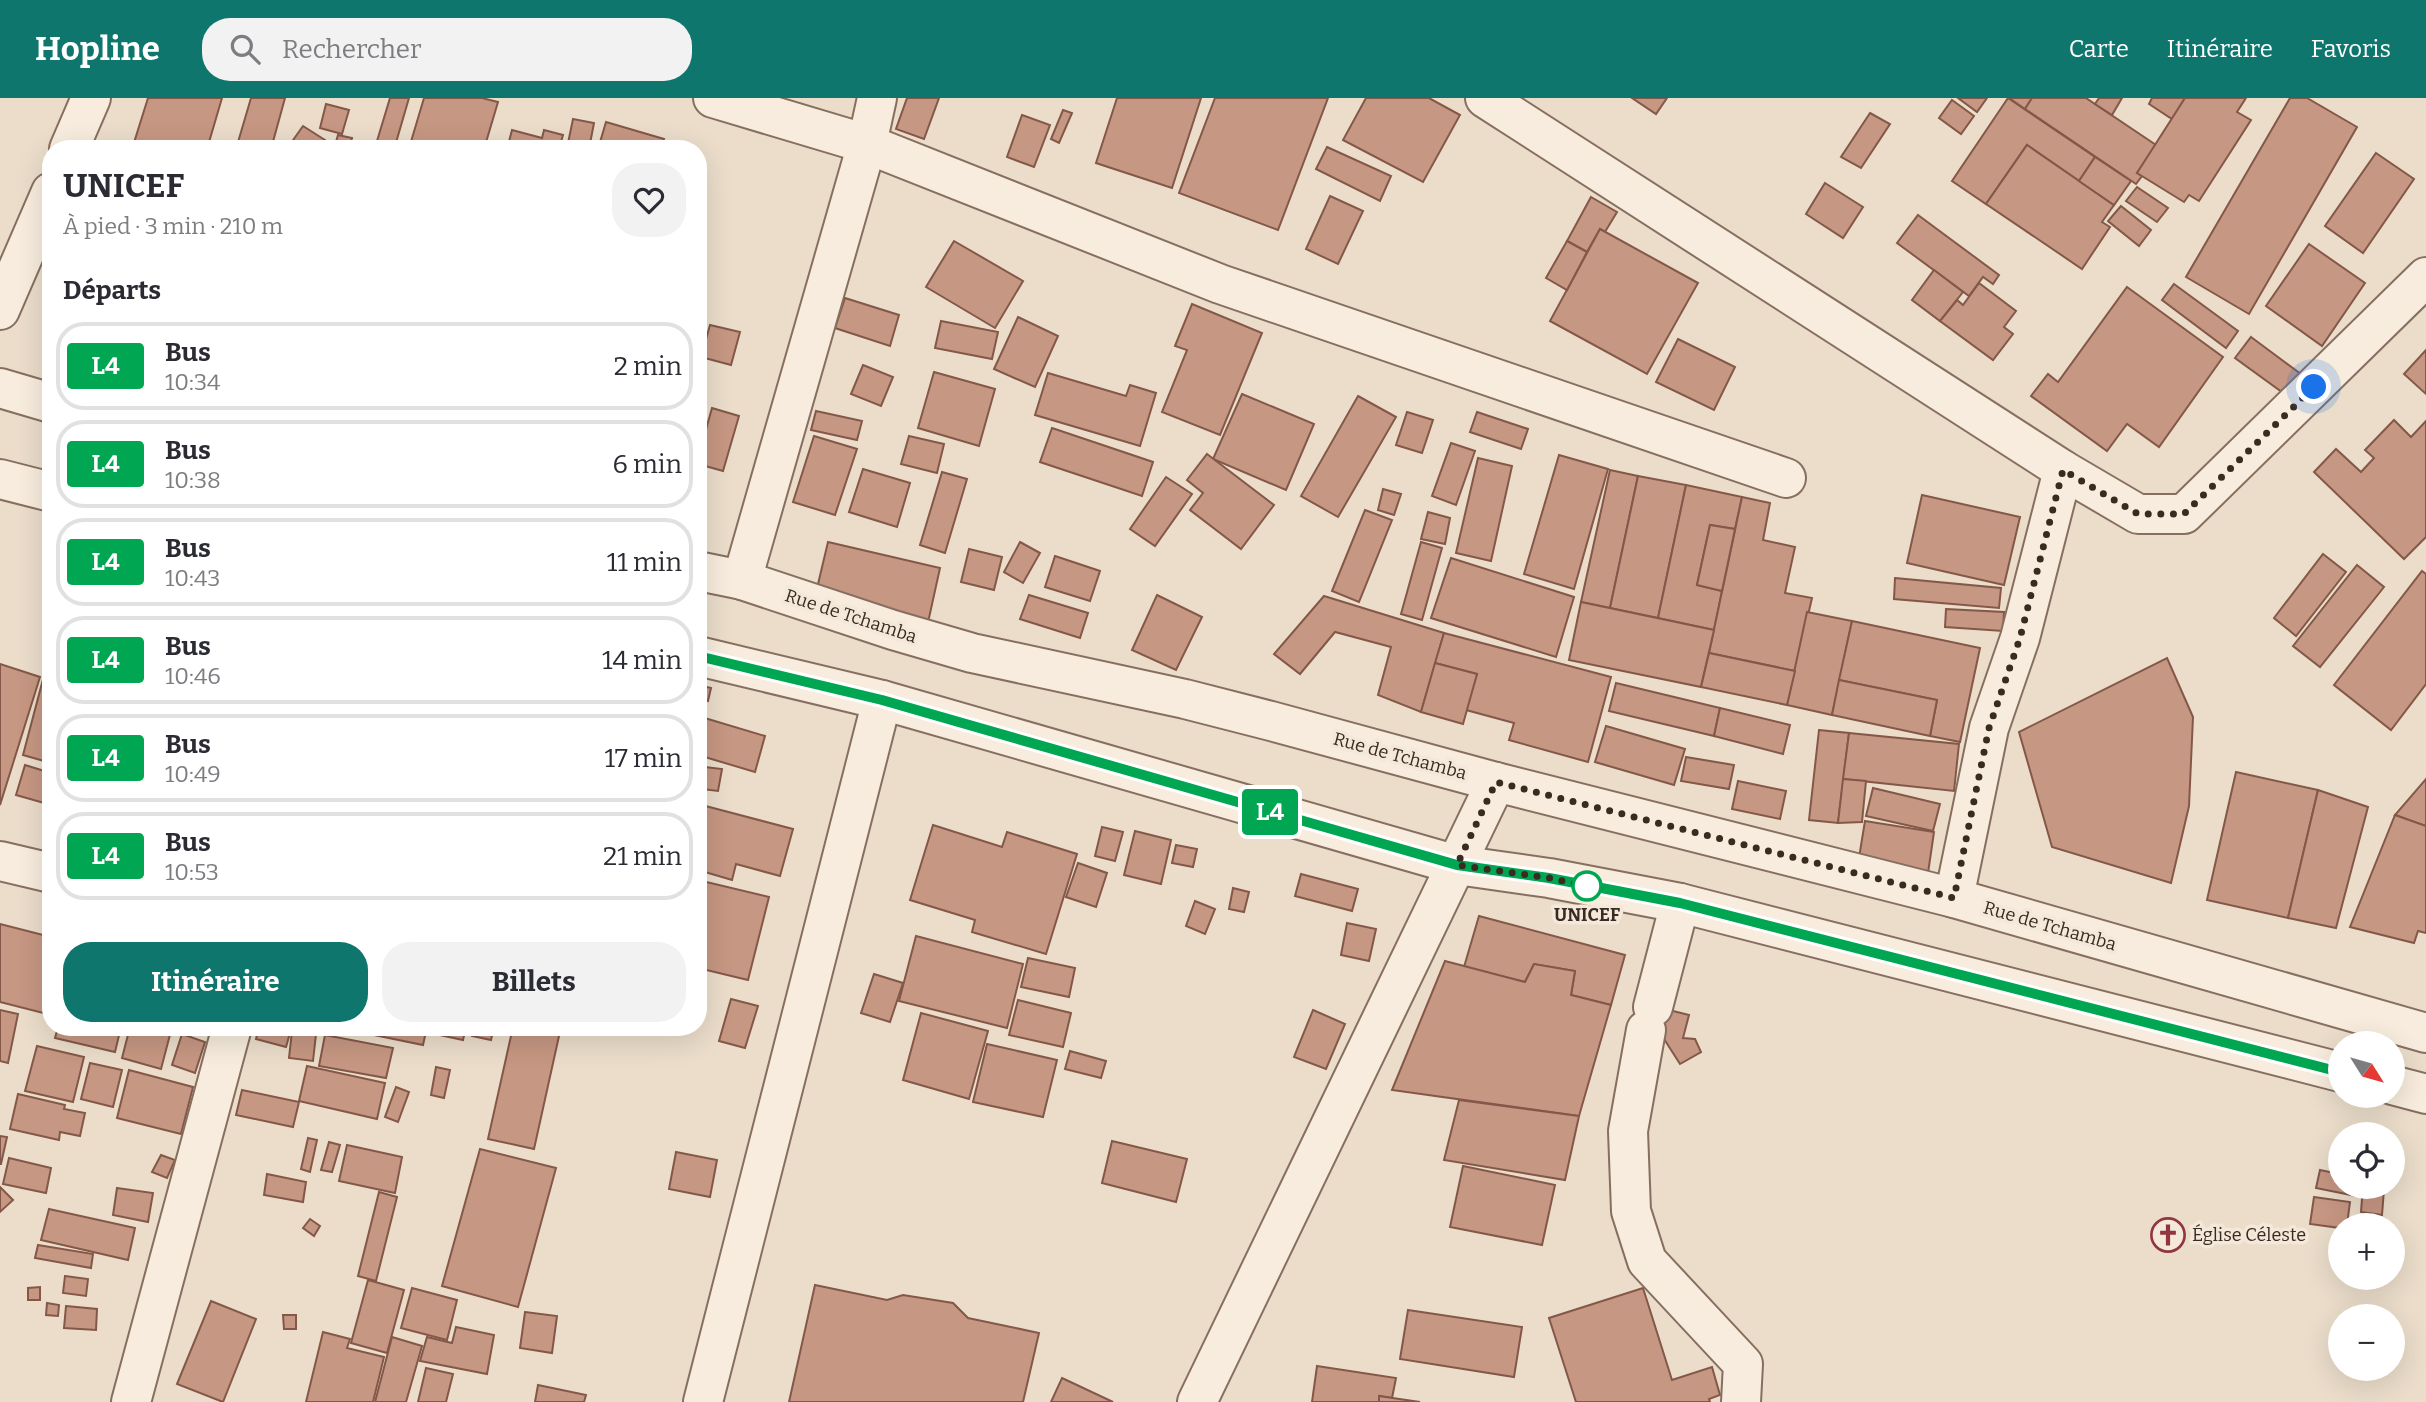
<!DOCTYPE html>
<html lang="fr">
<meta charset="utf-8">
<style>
:root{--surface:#fff;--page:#f2f2f3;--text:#2b2b33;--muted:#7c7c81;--line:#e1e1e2;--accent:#0f766e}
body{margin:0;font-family:Bitter,serif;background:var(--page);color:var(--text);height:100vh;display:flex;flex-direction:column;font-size:26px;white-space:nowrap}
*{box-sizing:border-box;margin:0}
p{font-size:23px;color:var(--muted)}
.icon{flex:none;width:38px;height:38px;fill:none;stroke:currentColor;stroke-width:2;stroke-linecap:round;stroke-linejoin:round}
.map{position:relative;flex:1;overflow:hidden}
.panel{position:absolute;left:42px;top:42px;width:665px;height:896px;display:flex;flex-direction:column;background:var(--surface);border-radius:28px;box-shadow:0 7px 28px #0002}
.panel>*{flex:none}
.badge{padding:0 14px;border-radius:5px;font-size:24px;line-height:46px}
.needle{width:46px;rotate:127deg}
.fabs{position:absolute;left:2328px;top:933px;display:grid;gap:14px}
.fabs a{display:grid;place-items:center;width:77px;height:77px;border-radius:50%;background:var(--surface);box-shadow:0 7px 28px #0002;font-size:35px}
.you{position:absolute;width:35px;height:35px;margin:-18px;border:5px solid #fff;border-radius:50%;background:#1a73e8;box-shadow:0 0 0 10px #1a73e833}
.map>.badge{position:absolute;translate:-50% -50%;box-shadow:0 0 0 4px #fff}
h2{padding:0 21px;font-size:26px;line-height:63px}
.round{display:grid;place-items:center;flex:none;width:74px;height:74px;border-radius:28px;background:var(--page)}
.overview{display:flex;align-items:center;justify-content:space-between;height:119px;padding:0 21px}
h1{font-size:33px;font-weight:700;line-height:52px}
.action{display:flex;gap:14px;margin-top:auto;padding:14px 21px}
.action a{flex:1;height:80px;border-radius:28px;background:var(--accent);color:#fff;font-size:28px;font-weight:700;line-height:80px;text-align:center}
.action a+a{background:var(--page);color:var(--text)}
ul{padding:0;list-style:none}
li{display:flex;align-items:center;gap:21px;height:88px;margin:0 14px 10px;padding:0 7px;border:4px solid var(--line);border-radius:28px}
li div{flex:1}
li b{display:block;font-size:26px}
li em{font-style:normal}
li .badge{min-width:77px;font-weight:700;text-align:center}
header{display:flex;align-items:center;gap:42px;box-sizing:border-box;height:98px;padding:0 35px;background:var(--accent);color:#fff}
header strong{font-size:33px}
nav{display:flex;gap:38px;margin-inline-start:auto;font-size:24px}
.search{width:490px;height:63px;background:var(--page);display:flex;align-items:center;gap:18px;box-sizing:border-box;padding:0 24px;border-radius:28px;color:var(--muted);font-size:26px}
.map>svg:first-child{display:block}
.building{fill:#c69783;stroke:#845848;stroke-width:2}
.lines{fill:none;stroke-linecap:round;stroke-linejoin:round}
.minor-casing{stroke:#876f60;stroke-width:42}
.minor{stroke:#f7ecdd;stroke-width:38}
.line-casing{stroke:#fff;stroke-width:16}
.line{stroke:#00a651;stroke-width:10}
.walk{stroke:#392a22;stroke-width:7;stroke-dasharray:0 12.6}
.stop-dot{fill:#fff;stroke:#00a651;stroke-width:3.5}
.labels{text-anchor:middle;stroke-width:7;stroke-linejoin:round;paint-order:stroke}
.street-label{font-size:18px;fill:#392a22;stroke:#f3e8d9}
.stop-label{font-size:18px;font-weight:bold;fill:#392a22;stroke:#f3e8d9}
.poi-label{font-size:18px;fill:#392a22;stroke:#f3e8d9;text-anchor:start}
</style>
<header>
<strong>Hopline</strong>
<div class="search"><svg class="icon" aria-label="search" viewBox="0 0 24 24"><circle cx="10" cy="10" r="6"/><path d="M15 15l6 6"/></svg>Rechercher</div>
<nav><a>Carte</a><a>Itinéraire</a><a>Favoris</a></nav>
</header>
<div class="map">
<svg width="2426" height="1304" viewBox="0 0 2426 1304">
<rect width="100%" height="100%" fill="#ebddca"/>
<g class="building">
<path d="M148,0H222L207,51H132Z"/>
<path d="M251,0H285L271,51H236Z"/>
<path d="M390,0H409L395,48L377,43Z"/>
<path d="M424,0H482L498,4L484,51H424L410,47Z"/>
<path d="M907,0H939L924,41L896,31Z"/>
<path d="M1117,0H1201L1172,90L1096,65Z"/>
<path d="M1215,0H1328L1278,132L1179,95Z"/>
<path d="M1366,0H1429L1460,17L1423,84L1343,42Z"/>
<path d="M1632,0H1667L1656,16Z"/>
<path d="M1958,0H1987L1977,14Z"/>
<path d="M2008,0L2095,59L2079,83L2027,47L1986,106L1952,83Z"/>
<path d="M2009,0H2032L2025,11Z"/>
<path d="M2032,0H2086L2156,47L2137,75L2142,78L2136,86L2025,11Z"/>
<path d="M2099,0H2122L2112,17L2095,6Z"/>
<path d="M2152,0H2185L2172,21L2149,6Z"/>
<path d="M2185,0H2246L2237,14L2251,22L2199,103L2189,97L2184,104L2137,75Z"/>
<path d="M2290,0H2307L2357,29L2249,216L2186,179Z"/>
<path d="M1952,2L1974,18L1961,36L1939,20Z"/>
<path d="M326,6L349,12L342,36L320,30Z"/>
<path d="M1063,12L1072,15L1059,45L1051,41Z"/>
<path d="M1870,15L1890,26L1861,70L1841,59Z"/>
<path d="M1022,17L1050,27L1034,69L1007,59Z"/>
<path d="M573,21L594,25L589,51L567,50Z"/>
<path d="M606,24L664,41L661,51H598Z"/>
<path d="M303,28L325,42L320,51H300L291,45Z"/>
<path d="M512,32L542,40L544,32L563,37L559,51H507Z"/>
<path d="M338,37L352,40L349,51H334Z"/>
<path d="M2027,47L2114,107L2102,124L2110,129L2082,171L1986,106Z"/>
<path d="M1327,49L1391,78L1380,103L1316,71Z"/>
<path d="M2376,55L2414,81L2363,155L2325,128Z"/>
<path d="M2095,59L2131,83L2114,107L2079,83Z"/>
<path d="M1825,85L1863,109L1843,140L1806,116Z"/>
<path d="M2137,89L2168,110L2157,124L2126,103Z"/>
<path d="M1330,98L1363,113L1338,166L1306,151Z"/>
<path d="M1591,99L1617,114L1605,134L1600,131L1587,154L1567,143Z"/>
<path d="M2121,108L2151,132L2139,148L2108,123Z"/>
<path d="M1918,117L1999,177L1993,186L1983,179L1969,198L1897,145Z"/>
<path d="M1600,131L1698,185L1647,276L1550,223Z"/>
<path d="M954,143L1023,183L995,230L926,189Z"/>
<path d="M1567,143L1587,154L1567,192L1546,180Z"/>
<path d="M2309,146L2365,185L2322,248L2266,208Z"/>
<path d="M1934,172L1963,194L1940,223L1912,202Z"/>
<path d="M1979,185L2016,213L2004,229L2013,236L1993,262L1940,223L1957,202L1963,207Z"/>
<path d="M2174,186L2238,233L2226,250L2162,202Z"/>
<path d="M2127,189L2223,259L2159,349L2127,326L2107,353L2031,298L2048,276L2058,284Z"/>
<path d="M845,200L899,217L890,248L835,230Z"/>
<path d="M1192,206L1262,235L1220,337L1162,314L1187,252L1175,248Z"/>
<path d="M1018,219L1058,238L1035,289L994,271Z"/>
<path d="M941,223L998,234L992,261L935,250Z"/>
<path d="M710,227L740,234L731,267L701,259Z"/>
<path d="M2251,239L2305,279L2290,300L2235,260Z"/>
<path d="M1678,241L1735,269L1714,312L1656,284Z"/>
<path d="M2426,252V296L2404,276Z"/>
<path d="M863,267L893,279L881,308L851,296Z"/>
<path d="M934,274L995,291L979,348L918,330Z"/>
<path d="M1048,275L1126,298L1130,287L1156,295L1140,348L1035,317Z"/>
<path d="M1242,296L1314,326L1286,392L1213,361Z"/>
<path d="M1358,298L1396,319L1338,419L1301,398Z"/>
<path d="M712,310L739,318L723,373L698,366V348L701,349Z"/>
<path d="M816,313L862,323L857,342L811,332Z"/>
<path d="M1407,314L1433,322L1422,355L1396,347Z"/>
<path d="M1477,314L1528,331L1521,351L1470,334Z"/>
<path d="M2394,322L2411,339L2426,323V439L2404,461L2314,374L2336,351L2361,374L2374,360L2365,352Z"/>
<path d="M1052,330L1153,364L1142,398L1040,364Z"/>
<path d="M814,338L857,351L835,417L793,404Z"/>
<path d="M909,338L944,346L937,375L901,366Z"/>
<path d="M1451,345L1475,353L1456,407L1432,398Z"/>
<path d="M1207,356L1274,407L1241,451L1190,412L1203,395L1187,382Z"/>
<path d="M1559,357L1608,371L1574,491L1524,476Z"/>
<path d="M1478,360L1512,368L1491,463L1456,455Z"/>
<path d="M863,371L910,385L897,429L849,414Z"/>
<path d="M1610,372L1638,378L1610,510L1581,504Z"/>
<path d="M942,374L967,381L945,455L920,447Z"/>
<path d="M1638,378L1686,387L1658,520L1610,510Z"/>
<path d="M1166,379L1192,396L1155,448L1130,431Z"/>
<path d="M1686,387L1742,399L1735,431L1710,427L1697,487L1722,493L1714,532L1658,520Z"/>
<path d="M1383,391L1401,396L1394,417L1378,412Z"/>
<path d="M1922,397L2020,419L2004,487L1907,465Z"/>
<path d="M1742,399L1770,405L1763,442L1795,449L1785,495L1812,500L1795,573L1709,555Z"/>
<path d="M1365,412L1392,422L1359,504L1332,493Z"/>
<path d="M1428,414L1450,420L1445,446L1421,441Z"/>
<path d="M1710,427L1735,431L1722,493L1697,487Z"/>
<path d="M828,444L940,470L927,529L814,503Z"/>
<path d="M1020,444L1040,455L1023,485L1004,474Z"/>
<path d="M1421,444L1442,450L1422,522L1401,516Z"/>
<path d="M969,451L1002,459L994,492L961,484Z"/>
<path d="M2323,456L2346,474L2296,538L2274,520Z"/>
<path d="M1055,458L1100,473L1090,503L1045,489Z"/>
<path d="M1451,460L1574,499L1556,559L1431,520Z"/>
<path d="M2357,467L2384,489L2320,569L2293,548Z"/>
<path d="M2422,473L2426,476V586L2391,632L2334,587Z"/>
<path d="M1895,480L2001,490L1999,510L1894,501Z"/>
<path d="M1029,497L1088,515L1080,540L1020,521Z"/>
<path d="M1157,497L1202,519L1176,572L1132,552Z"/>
<path d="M1324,498L1444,535L1421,614L1378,597L1391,549L1335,534L1300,576L1274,556Z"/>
<path d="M1581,504L1714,532L1701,589L1569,562Z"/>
<path d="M1946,511L2004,514L2003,533L1945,529Z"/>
<path d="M1807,514L1852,523L1832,617L1787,607Z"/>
<path d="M1852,523L1980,550L1960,644L1930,638L1937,602L1839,582Z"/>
<path d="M1444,535L1611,579L1588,664L1509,642L1514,625L1466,612L1477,576L1435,565Z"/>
<path d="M1709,555L1795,573L1787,607L1701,589Z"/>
<path d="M2167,560L2193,619L2189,708L2171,785L2052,749L2019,634Z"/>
<path d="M1435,565L1477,576L1463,626L1421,614Z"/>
<path d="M0,566L40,579L0,707Z"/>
<path d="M46,570L51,571V665L23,657Z"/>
<path d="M1839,582L1937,602L1930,638L1832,617Z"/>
<path d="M1616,585L1720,610L1714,638L1609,613Z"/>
<path d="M698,587L711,590L708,603L698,601Z"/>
<path d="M1720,610L1790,627L1783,656L1714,638Z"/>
<path d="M698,618L765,638L755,674L698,657Z"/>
<path d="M1606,628L1685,651L1674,687L1595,664Z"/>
<path d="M1819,632L1849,635L1838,725L1809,722Z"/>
<path d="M1849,635L1959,646L1954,693L1843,681Z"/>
<path d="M1686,659L1734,667L1729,691L1681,683Z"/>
<path d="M25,667L51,675V707L16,697Z"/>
<path d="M705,669L722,671L718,693L701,691Z"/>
<path d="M2236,674L2318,692L2288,820L2207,802Z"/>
<path d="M1843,681L1866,683L1862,724L1838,725Z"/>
<path d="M2426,681V728L2395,717Z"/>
<path d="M1738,683L1786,693L1780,721L1732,711Z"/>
<path d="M1873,690L1940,706L1933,733L1866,718Z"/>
<path d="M2318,692L2368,709L2336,830L2288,820Z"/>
<path d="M698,706L793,731L780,778L736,766L732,782L698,772Z"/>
<path d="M2395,717L2426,728V835L2418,833L2414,845L2350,829Z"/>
<path d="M1865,723L1934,734L1927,782L1857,772Z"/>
<path d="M933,727L1002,749L1007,734L1077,756L1046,856L972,834L975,822L910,802Z"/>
<path d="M1102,729L1123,734L1115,763L1095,758Z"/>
<path d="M1135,733L1171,742L1161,786L1124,777Z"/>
<path d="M1176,747L1197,751L1193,769L1172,765Z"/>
<path d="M1078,765L1107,775L1096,809L1066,799Z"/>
<path d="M1301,776L1358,791L1352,813L1295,798Z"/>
<path d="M698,782L769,799L748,882L698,870Z"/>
<path d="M1233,790L1249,794L1244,814L1229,811Z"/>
<path d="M1195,803L1215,811L1205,836L1186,828Z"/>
<path d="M1479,818L1625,857L1611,907L1571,897L1575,873L1534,866L1525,884L1464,869Z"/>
<path d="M1347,825L1376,831L1369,863L1341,857Z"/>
<path d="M0,826L51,839V917L0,904Z"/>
<path d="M916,838L1023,866L1007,930L899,903Z"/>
<path d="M1028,860L1075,870L1069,899L1021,889Z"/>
<path d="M1445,863L1525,884L1534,866L1575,873L1571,897L1611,907L1579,1018L1392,992Z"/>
<path d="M874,876L903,885L890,924L861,915Z"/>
<path d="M731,901L758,908L745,950L719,943Z"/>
<path d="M1018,902L1071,915L1063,949L1009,937Z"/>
<path d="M1641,905L1689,917L1683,940L1695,941L1701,954L1680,966Z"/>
<path d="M0,912L18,916L8,965L0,963Z"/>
<path d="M1313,912L1345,926L1326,971L1294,959Z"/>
<path d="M921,915L988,933L969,1001L903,982Z"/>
<path d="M58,929H121L115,954L55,940Z"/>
<path d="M130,929H172L161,971L122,960Z"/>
<path d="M259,929H269L290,935L286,949L256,941Z"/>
<path d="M335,929H427L423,947Z"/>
<path d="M437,929H466L463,942L435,936Z"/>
<path d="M474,929H494L491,942L472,938Z"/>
<path d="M513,929H561L534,1051L488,1041Z"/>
<path d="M292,933L316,936L313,963L289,960Z"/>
<path d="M182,936L205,944L195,975L172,967Z"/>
<path d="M325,937L393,950L386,980L319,968Z"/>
<path d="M987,946L1057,962L1043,1019L973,1004Z"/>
<path d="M37,948L84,959L73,1004L25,993Z"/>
<path d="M1070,953L1106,963L1101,980L1065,971Z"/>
<path d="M90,965L122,972L113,1009L81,1001Z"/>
<path d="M307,968L385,985L377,1021L299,1003Z"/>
<path d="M436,969L450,972L444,1000L431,997Z"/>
<path d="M129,972L193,989L181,1036L117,1020Z"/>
<path d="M396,989L409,994L398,1024L385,1019Z"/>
<path d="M242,992L299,1004L293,1029L236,1017Z"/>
<path d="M18,996L65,1007L64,1011L85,1015L80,1038L60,1034L59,1042L10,1031Z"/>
<path d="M1459,1002L1579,1018L1565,1082L1444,1062Z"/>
<path d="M0,1038L7,1039L1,1066H0Z"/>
<path d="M308,1040L317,1042L310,1074L301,1071Z"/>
<path d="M1112,1043L1187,1061L1176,1104L1102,1085Z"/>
<path d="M329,1044L340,1047L332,1074L321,1072Z"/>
<path d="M347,1047L402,1059L395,1095L339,1083Z"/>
<path d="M480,1051L556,1070L518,1209L442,1188Z"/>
<path d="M676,1054L717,1062L710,1099L669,1091Z"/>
<path d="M161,1057L175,1062L167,1080L152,1074Z"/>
<path d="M9,1060L51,1070L46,1095L3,1086Z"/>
<path d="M1463,1068L1555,1087L1542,1147L1450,1129Z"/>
<path d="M2320,1072L2340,1076V1088H2358L2356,1098L2316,1090Z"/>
<path d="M267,1076L306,1084L303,1104L264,1097Z"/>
<path d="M2363,1088L2384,1091L2382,1117L2361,1114Z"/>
<path d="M0,1089L13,1102L0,1114Z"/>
<path d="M117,1090L153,1095L148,1124L113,1117Z"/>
<path d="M379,1094L397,1099L376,1183L358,1178Z"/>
<path d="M2314,1099L2350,1104L2347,1127H2340V1130L2310,1126Z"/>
<path d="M49,1111L135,1130L128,1162L41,1142Z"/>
<path d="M310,1121L320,1128L314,1138L303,1130Z"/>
<path d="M38,1147L93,1156L91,1170L35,1160Z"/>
<path d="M65,1178L88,1181L86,1198L63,1195Z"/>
<path d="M368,1182L404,1192L387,1255L351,1245Z"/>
<path d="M815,1187L887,1202L903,1197L953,1205L968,1220L1039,1235L1023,1304H789Z"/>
<path d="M40,1189V1202H28V1190Z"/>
<path d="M412,1190L457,1202L447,1242L401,1230Z"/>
<path d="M1643,1190L1672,1282L1712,1269L1720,1297L1709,1301L1710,1304H1576L1549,1220Z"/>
<path d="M211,1203L256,1221L223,1304L177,1286Z"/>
<path d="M47,1205L59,1207L58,1218L46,1217Z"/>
<path d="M66,1208L97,1211L96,1232L64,1230Z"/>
<path d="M1408,1212L1522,1229L1514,1279L1400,1261Z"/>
<path d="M525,1214L557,1218L552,1255L520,1250Z"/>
<path d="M283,1217H296V1231H284Z"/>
<path d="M456,1229L494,1237L487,1276L420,1263L427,1239L452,1245Z"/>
<path d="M323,1234L350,1241L347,1250L384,1259L373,1304H306Z"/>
<path d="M392,1239L422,1248L406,1304H375Z"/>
<path d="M1317,1268L1396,1280L1392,1300L1379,1298V1304H1312Z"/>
<path d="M426,1270L453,1276L446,1304H418Z"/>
<path d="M1062,1280L1113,1304H1051Z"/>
<path d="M538,1287L586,1297L584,1304H535Z"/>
<path d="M1379,1298L1420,1304H1379Z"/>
</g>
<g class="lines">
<g class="minor-casing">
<g id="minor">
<path d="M713,0L867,46L1220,186L1786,380"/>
<path d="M1485,0L2063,372L2138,416H2184L2426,179"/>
<path d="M69,51L91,0"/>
<path d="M0,212L51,94"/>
<path d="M0,290L51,305"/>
<path d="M0,381L51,394"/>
<path d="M698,473L742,482L893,532L972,555L1185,601L1271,623L1496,684L1954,800L2426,935"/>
<path d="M742,482L867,46L877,0"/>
<path d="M698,558L882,602L1457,767L1549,780L1680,805L2340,974"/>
<path d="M0,763L51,775"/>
<path d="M1954,800L1989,630L2020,540L2063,372"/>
<path d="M1653,909L1680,805"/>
<path d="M1646,932L1628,1033L1631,1113L1647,1163L1743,1266L1741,1304"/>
<path d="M2392,987L2426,996"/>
<path d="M131,1304L232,929"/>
<path d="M703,1304L882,602"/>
<path d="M1197,1304L1496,684"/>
</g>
</g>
<use href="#minor" class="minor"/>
</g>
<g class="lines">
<g class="line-casing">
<path id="line" d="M698,558L882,602L1457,767L1549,780L1680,805L2340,974"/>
</g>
<use href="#line" class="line"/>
<path class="walk" d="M1587,788L1599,791L1549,780L1457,767L1496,684L1954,800L1989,630L2020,540L2063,372L2138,416H2184L2314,289"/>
</g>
<defs>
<g id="church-ring" transform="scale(1.75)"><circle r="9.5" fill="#f3e8d9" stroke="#913541" stroke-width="1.5"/><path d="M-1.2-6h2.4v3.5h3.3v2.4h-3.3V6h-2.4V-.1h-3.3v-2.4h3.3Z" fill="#913541"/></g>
</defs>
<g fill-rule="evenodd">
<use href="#church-ring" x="2168" y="1137"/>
</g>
<circle class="stop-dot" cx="1587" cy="788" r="14"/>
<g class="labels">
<g class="street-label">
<text transform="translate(851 518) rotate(18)" y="6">Rue de Tchamba</text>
<text transform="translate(1400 658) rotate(15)" y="6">Rue de Tchamba</text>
<text transform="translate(2050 828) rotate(16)" y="6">Rue de Tchamba</text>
</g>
<g class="stop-label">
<text x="1587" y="823">UNICEF</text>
</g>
<g class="poi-label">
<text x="2192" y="1143">Église Céleste</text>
</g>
</g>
</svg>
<div class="fabs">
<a><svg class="needle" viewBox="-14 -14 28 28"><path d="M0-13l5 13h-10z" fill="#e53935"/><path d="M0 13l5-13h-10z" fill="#7c7c81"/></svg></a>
<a><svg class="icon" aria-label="locate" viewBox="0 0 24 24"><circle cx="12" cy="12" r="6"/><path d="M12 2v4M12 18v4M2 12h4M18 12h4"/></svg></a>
<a>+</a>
<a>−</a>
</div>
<div class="you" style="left:2314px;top:289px"></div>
<b class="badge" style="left:1270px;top:714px;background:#00a651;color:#fff">L4</b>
<section class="panel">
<div class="overview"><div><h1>UNICEF</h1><p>À pied · 3 min · 210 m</p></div><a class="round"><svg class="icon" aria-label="heart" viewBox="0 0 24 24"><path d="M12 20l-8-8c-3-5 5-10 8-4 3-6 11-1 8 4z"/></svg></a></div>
<h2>Départs</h2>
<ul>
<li><span class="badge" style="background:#00a651;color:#fff">L4</span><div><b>Bus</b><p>10:34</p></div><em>2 min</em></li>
<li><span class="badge" style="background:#00a651;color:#fff">L4</span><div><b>Bus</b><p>10:38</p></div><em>6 min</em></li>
<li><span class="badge" style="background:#00a651;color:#fff">L4</span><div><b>Bus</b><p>10:43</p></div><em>11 min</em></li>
<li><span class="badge" style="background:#00a651;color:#fff">L4</span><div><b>Bus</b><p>10:46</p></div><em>14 min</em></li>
<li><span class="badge" style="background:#00a651;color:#fff">L4</span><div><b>Bus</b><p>10:49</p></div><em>17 min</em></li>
<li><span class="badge" style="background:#00a651;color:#fff">L4</span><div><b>Bus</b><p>10:53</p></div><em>21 min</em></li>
</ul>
<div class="action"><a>Itinéraire</a><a>Billets</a></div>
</section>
</div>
